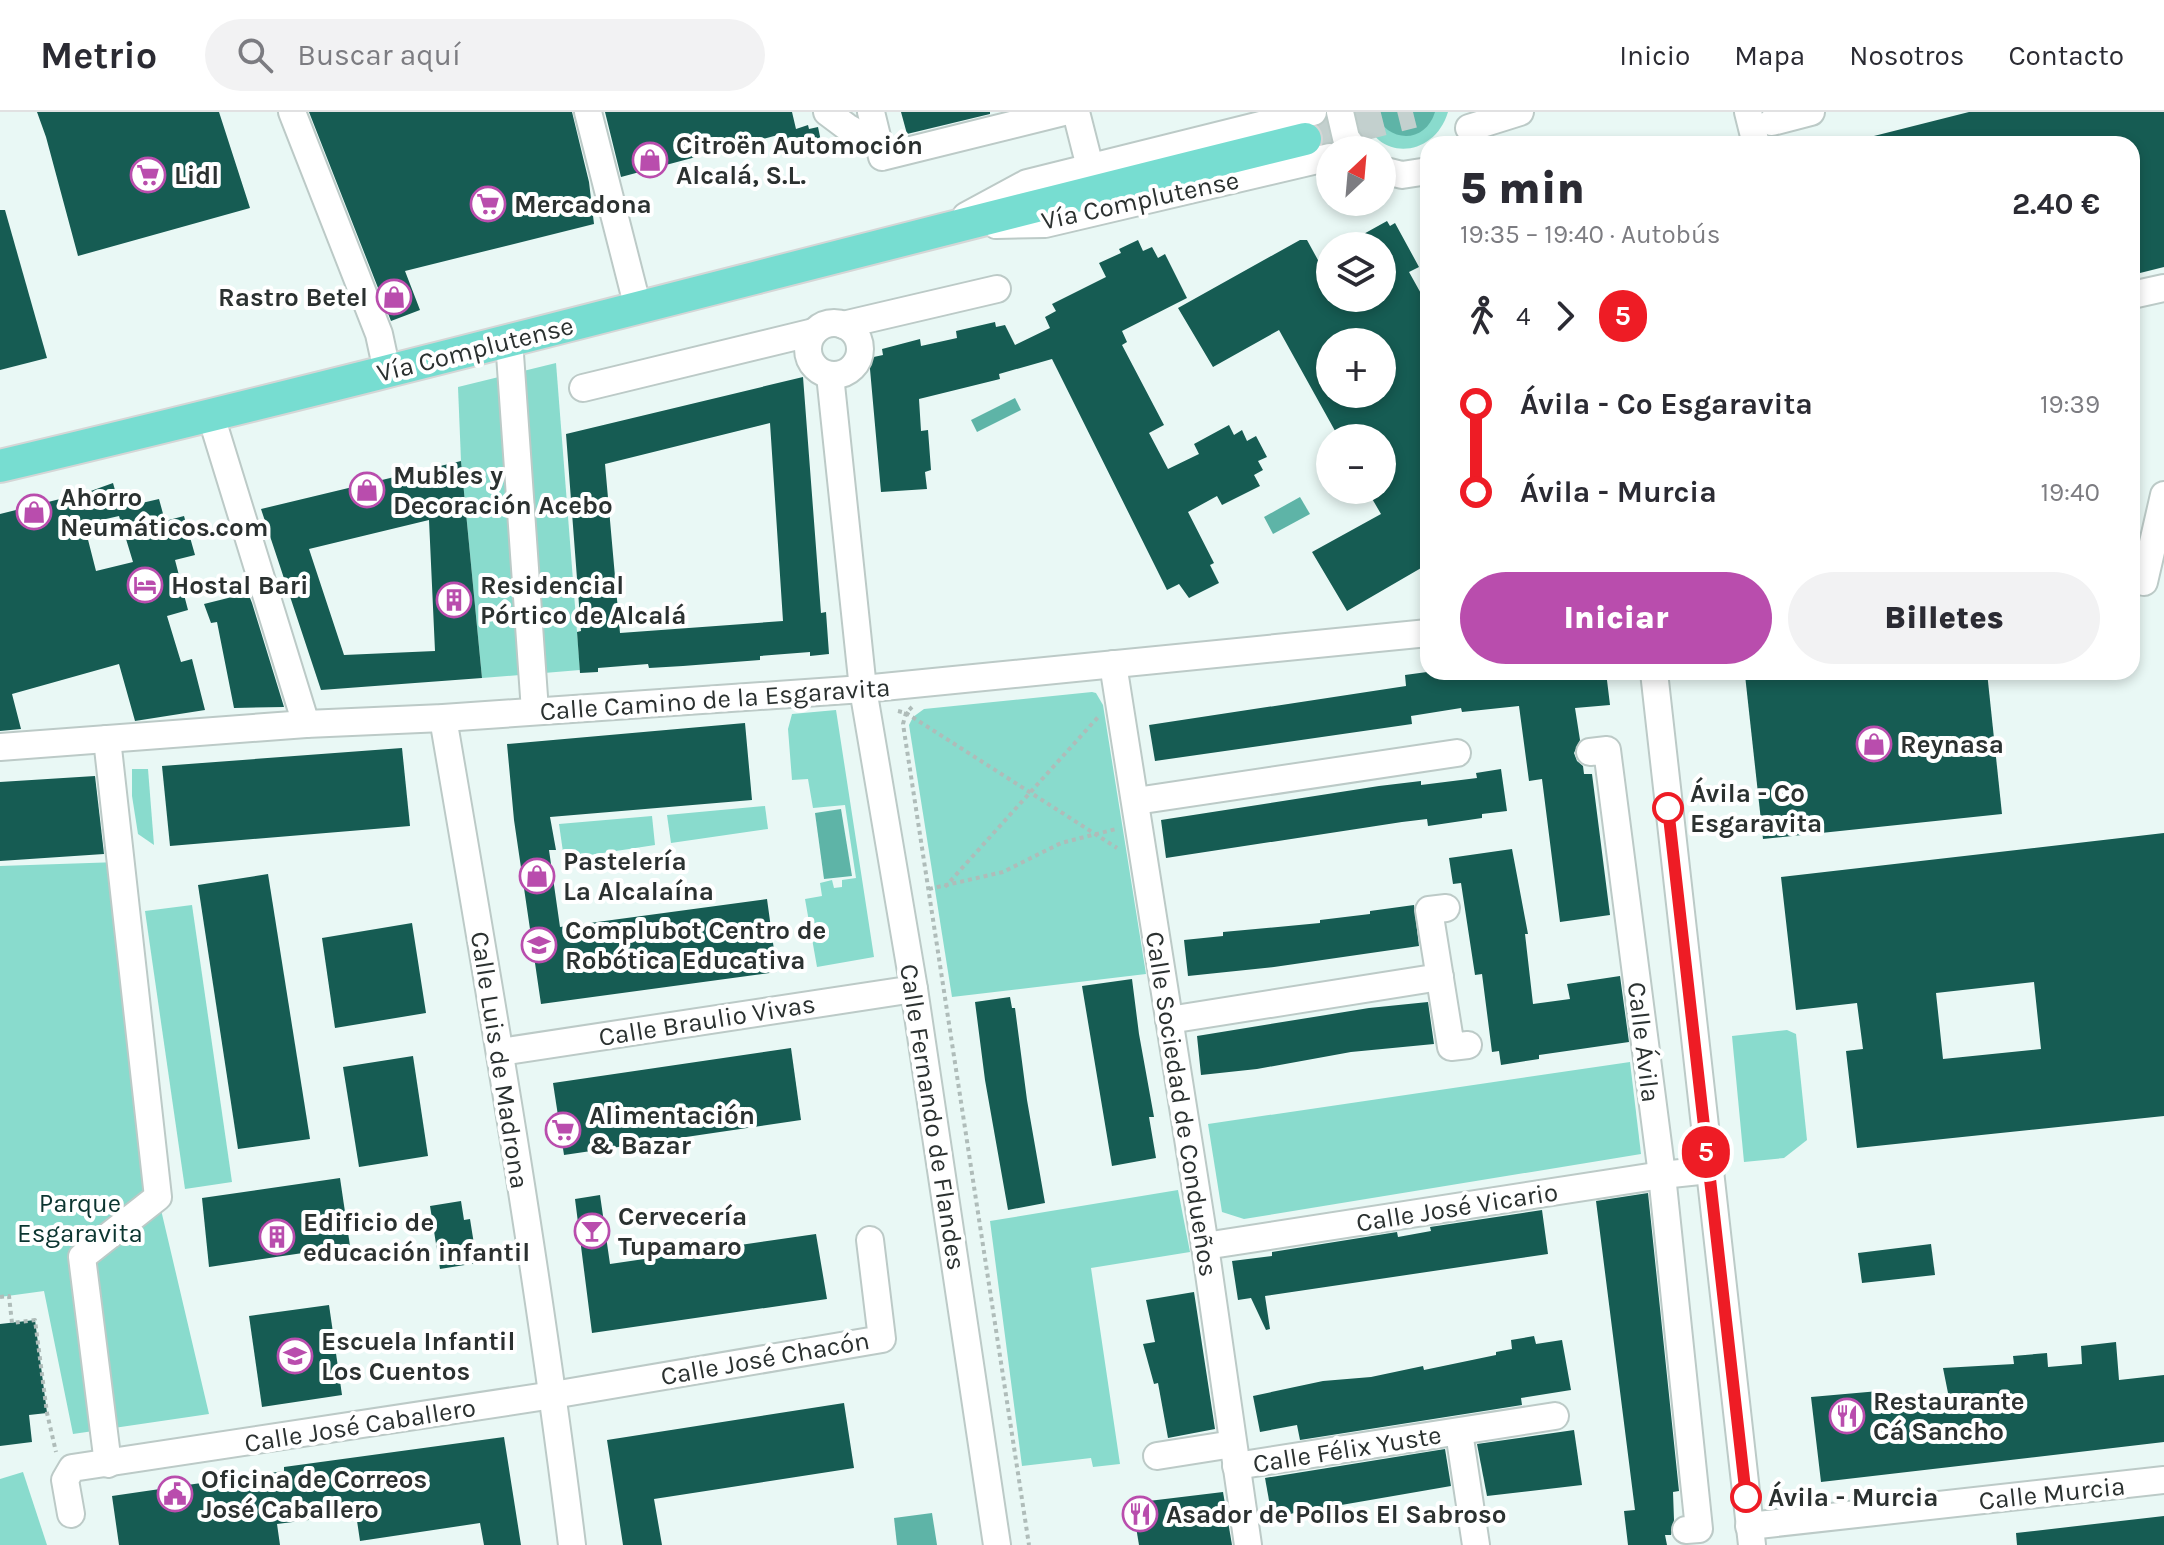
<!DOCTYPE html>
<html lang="es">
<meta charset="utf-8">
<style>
:root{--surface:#fff;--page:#f2f2f3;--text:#2b2b33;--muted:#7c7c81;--line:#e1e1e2;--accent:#b94dad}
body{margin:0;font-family:Karla,sans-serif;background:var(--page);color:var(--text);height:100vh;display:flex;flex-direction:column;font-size:30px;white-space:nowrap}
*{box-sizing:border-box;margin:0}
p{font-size:26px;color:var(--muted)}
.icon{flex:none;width:44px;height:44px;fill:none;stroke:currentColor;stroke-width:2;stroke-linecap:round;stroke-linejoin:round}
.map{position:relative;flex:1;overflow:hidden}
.details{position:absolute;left:1420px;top:24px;width:720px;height:544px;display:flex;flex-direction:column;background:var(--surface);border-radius:24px;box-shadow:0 4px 12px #0003}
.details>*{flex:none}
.badge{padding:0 16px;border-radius:26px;font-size:28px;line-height:52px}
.needle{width:52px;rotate:26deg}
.buttons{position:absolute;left:1316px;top:24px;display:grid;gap:16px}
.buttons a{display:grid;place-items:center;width:80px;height:80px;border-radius:50%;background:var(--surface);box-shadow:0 4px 12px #0003;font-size:40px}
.map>.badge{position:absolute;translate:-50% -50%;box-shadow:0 0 0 4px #fff}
.legs{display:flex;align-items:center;gap:12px;height:88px;padding:0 40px;font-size:26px}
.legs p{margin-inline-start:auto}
.head{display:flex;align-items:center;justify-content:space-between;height:136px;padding:0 40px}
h1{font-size:44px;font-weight:800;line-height:60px}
.primary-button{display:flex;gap:16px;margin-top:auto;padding:16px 40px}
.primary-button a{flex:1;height:92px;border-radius:48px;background:var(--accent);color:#fff;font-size:32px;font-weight:800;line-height:92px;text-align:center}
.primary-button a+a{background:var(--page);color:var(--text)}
ul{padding:0 40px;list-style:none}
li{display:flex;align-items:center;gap:28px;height:88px;font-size:30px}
li i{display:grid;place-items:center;width:12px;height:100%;margin:0 10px;background:currentColor}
li i::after{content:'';width:20px;height:20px;margin:-10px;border:6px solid;border-radius:50%;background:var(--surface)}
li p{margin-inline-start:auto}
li:first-child i{background:linear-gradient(#0000 50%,currentColor 0)}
li:last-child i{background:linear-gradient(currentColor 50%,#0000 0)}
header{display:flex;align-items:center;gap:48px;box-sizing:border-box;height:112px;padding:0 40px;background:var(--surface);border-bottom:2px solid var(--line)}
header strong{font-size:38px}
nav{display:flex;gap:44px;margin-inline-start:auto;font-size:28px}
.search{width:560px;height:72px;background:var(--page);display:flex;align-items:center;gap:20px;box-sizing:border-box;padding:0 28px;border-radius:44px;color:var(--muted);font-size:30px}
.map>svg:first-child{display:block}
.green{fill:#89dbcd}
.water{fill:#5eb4a7}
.building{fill:#165c53;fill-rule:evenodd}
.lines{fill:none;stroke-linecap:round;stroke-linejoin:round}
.major-tunnel{stroke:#c3d0ce;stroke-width:32;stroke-dasharray:32 16;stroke-linecap:butt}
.minor-casing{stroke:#bccac7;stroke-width:30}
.major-casing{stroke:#d5d6d6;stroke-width:36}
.path{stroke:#afbcb9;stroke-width:4;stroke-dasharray:4 4;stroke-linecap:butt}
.minor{stroke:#fff;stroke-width:26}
.major{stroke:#77ddd1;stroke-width:32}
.line-1-casing{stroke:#fff;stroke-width:18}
.line-1{stroke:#ee1c25;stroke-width:12}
.stop-1-dot{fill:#fff;stroke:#ee1c25;stroke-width:4}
.labels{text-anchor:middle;stroke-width:8;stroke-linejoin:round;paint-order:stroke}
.poi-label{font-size:26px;font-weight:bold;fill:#2b3130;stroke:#fff;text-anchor:start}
.street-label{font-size:26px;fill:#2b3130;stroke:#fff}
.stop-label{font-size:26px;font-weight:bold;fill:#2b3130;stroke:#fff;text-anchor:start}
.park-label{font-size:26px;fill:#0b3530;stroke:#fff}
</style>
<header>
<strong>Metrio</strong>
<div class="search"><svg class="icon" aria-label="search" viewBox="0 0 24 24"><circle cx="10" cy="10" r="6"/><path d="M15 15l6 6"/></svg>Buscar aquí</div>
<nav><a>Inicio</a><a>Mapa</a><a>Nosotros</a><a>Contacto</a></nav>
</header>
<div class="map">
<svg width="2164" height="1433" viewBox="0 0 2164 1433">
<rect width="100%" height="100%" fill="#e9f8f5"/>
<g class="green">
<path d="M1363,0H1448C1434,47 1374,51 1363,0Z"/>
<path d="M556,251L580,558L482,566L461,349L458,275Z"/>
<path d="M1092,580L1096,581L1103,593L1146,862L952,885L909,613L913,605L924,597Z"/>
<path d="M836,598L874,845L817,855L805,787L822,784L820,771L832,768L834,776L842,775V768L856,766L845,693L813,696L808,667L792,668L788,617L792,602Z"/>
<path d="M132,657H148L154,733L138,722L132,684Z"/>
<path d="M765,694L768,717L671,731L667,703Z"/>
<path d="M652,704L655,733L564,747L559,712Z"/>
<path d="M119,750L158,1085L209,1302L73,1322L44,1179L0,1185V754Z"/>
<path d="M192,793L232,1070L185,1077L145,799Z"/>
<path d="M1787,918L1796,922L1807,1028L1784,1046L1744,1050L1732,924Z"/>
<path d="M1630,950L1641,1042L1244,1107L1222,1100L1208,1012Z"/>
<path d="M1178,1078L1190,1140L1091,1156L1120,1352L1093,1355L1091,1346L1022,1354L990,1109Z"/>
<path d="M23,1360L47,1433H0V1367Z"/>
</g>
<g class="water">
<path d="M1375,0H1435C1425,33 1386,31 1375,0Z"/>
<path d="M1015,286L1021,298L977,320L971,308Z"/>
<path d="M1300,385L1310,402L1273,422L1264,405Z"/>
<path d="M841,697L852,764L824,767L815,701Z"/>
<path d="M932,1401L937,1433H897L894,1406Z"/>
</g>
<g class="building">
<path d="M37,0H219L250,96L78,144L46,25Z"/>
<path d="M309,0H572L589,70L594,112L405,159L420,198L391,209Z"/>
<path d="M605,0H792L796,17L808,13L809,17L818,15L822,34L782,44L778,23L621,65Z"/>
<path d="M901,0H990V2L907,22Z"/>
<path d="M1969,0H2164V155L2132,163V32H1867L1866,26Z"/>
<path d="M0,98H5L47,246L0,258Z"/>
<path d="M1387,109L1390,114L1395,111L1419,155L1409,160L1428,194V452L1347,499L1312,440L1381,402L1367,378H1382V326H1339L1279,218L1213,255L1178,196L1300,128H1307L1330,170V186H1382V134H1342ZM1330,230H1382V282H1330Z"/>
<path d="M1138,128L1143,139L1152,135L1158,146L1165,142L1187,186L1122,219L1127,230L1122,233L1164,313L1149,321L1168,357L1199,342L1194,332L1229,313L1234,323L1242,318L1247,329L1256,324L1267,345L1258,349L1263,358L1254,363L1260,374L1222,393L1217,384L1188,400L1214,451L1210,453L1219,471L1189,486L1179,472L1167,478L1052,247L999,262L1000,267L919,287L921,319L928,318L931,358L925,360L927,377L881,380L869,246L883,243L882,237L920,227L921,234L957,226L956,219L995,210L996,215L1005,213L1015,233L1050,216L1045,205L1056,199L1052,192L1106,165L1099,151L1121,141L1119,137Z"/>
<path d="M803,265L821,501L826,500L829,542L810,544V540L760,544V548L683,554L649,556L648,552L598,556V560L580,561L577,520L581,519L566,322ZM770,311L783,509L620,521L605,352Z"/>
<path d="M461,349L482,566L321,578L261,397ZM429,408L435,539L344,543L309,437Z"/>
<path d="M113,371L120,396L159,387L165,409L184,404L195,443L175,448L188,498L167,504L181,550L192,547L205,598L135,609L119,552L12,582L21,617L0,619V402L88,380ZM119,404L133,450L96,459L84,412Z"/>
<path d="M248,481L252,491L284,595L234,596L217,510L211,511L204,492Z"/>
<path d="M1427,560H1606L1610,593L1575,596L1580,628L1574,641L1577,649L1583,654L1584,662H1592L1610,803L1560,810L1542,667L1529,669L1519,594L1462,600L1461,596L1411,604L1412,612L1155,649L1149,613L1406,574L1405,563Z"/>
<path d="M1767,560H1987L2002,702L1763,727L1745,563Z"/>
<path d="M745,611L752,688L550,705L556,738H549L560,815L767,787L777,860L541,892L514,708L507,632Z"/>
<path d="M402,636L410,714L170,734L162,654Z"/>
<path d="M1501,657L1507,699L1482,702V706L1428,714L1427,707L1402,710L1166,746L1161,708L1379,674L1421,669V673L1477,666L1476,661Z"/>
<path d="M95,664L104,742L0,749V670Z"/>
<path d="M2164,721V1004L1857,1036L1846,939L1863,937L1857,891L1796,898L1781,765ZM2034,870L2041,937L1943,947L1936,881Z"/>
<path d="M1512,737L1528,822H1525L1533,892L1570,887L1567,872L1620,864L1629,930L1539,943V947L1501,953L1499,939L1492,940L1482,862L1475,863L1461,771L1453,772L1449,746Z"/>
<path d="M268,762L310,1027L238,1037L198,773Z"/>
<path d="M1414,793L1419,834L1274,855L1188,864L1184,828L1223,824V820L1320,811V808L1370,802V799Z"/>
<path d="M412,811L426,901L335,916L322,826Z"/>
<path d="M1132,867L1139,922L1154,1005H1149L1156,1046L1112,1054L1082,874Z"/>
<path d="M1010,885L1012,896H1015L1027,988L1045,1091L1008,1098L985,968L975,890Z"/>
<path d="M1428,890L1434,932L1351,940L1257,957L1201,963L1197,924L1369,896Z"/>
<path d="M791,936L801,1008L564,1043L553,971Z"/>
<path d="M413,944L428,1044L359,1055L343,955Z"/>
<path d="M340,1066L350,1134L209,1155L202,1086Z"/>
<path d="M1648,1081L1679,1379L1673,1380L1674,1408L1671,1423H1665L1667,1433H1628L1624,1399L1635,1398L1596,1089Z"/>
<path d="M600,1083L610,1152L816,1122L827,1187L592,1221L575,1087Z"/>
<path d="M461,1089L464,1108L470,1107L477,1151L440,1157L430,1094Z"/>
<path d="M1542,1098L1548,1142L1265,1184L1270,1217L1266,1218L1251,1186L1238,1188L1232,1149L1272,1144V1140L1397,1120L1398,1125L1431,1119L1430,1115Z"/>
<path d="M1931,1132L1935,1163L1862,1171L1858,1141Z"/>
<path d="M1194,1180L1215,1317L1168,1326L1158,1271L1154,1272L1143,1232L1155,1230L1146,1188Z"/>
<path d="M329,1193L342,1283L262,1295L249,1204Z"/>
<path d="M35,1208L47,1301L29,1303L32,1330L0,1334V1212Z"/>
<path d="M1534,1224L1536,1232L1562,1228L1571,1278L1521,1286L1522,1293L1300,1328L1297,1313L1260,1320L1253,1284L1323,1269L1371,1265L1423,1254L1424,1258L1496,1243V1240L1512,1237L1511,1228Z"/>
<path d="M2116,1230L2119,1268L2164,1263V1330L1821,1370L1811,1285L1879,1279L1881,1294L1949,1286L1943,1256L2014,1252L2013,1244L2047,1241L2048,1255L2082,1252L2081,1234Z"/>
<path d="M844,1291L854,1356L654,1387L662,1433H623L607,1328Z"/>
<path d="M1574,1318L1582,1373L1487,1384L1477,1332Z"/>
<path d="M504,1325L521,1433H484L480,1411L360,1429L356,1402L277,1412L280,1433H119L112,1384L284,1359V1355Z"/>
<path d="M1445,1337L1451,1374L1272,1405L1265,1366Z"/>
<path d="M1223,1380L1232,1433H1139L1132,1391Z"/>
<path d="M2164,1404V1433H2017L2016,1421Z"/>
</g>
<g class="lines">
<path class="major-tunnel" d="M1305,27L1413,0"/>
<g class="minor-casing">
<g id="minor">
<path d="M292,0L379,222L387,259"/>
<path d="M588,0L638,196"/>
<path d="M827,0L847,15L879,33"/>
<path d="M871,0L882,45L1064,0"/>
<path d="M1076,0L1090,55"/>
<path d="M1340,0L1346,26L1355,38"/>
<path d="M1748,0L1756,32"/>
<path d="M1772,10L1811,0"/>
<path d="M1469,16L1520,0"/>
<path d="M1382,58L1402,63L1428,59"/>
<path d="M966,104L1027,71L1313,0"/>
<path d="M996,113L1045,112L1330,45"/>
<path d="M2132,183L2164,176"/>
<circle cx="834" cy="237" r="26"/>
<path d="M843,213L997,177"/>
<path d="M509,228L535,599"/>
<path d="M830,263L863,577L914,877L997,1433"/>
<path d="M583,276L814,220"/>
<path d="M211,304L306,612"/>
<path d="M2144,470L2164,383"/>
<path d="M1113,552L1205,1134L1248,1433"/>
<path d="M1654,560L1752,1433"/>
<path d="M443,606C490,881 538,1156 572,1433"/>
<path d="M107,627L158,1085L82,1145L108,1352"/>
<path d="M0,635L306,612L443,606L863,577L1428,521"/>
<path d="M1590,640L1607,638L1662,1063L1699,1417L1686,1418"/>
<path d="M1136,689L1457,641"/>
<path d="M1446,796L1429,798L1451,935L1468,933"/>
<path d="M1169,908L1440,865"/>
<path d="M500,940L914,877"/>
<path d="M1205,1134L1662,1063L1709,1058"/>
<path d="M1459,1320L1476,1433"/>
<path d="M1157,1344L1233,1332"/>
<path d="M1236,1354L1555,1304"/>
<path d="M71,1402L65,1368L72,1356L553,1283L882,1227L870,1128"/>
<path d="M1749,1414L2164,1368"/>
</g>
</g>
<g class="major-casing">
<path id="major" d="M0,354C436,251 869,134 1305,27"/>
</g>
<g class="path">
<path d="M912,595L906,601L903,612L1029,1433"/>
<path d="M898,599L906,601L1117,736"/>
<path d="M945,775L1099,604"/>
<path d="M929,777L1003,760L1061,731L1116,717"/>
<path d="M0,1185L9,1184L12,1211L35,1208L47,1301L56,1340"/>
</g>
<use href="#minor" class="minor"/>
<use href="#major" class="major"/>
</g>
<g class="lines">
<g class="line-1-casing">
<path id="line-1" d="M1668,696L1746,1385"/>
</g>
<use href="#line-1" class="line-1"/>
</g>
<defs>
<g id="shop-ring" transform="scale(1.8)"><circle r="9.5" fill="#fff" stroke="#b94dad" stroke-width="1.5"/><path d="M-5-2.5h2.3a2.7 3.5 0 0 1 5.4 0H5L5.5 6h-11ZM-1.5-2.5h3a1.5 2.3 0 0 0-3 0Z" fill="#b94dad"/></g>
<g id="supermarket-ring" transform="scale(1.8)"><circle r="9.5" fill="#fff" stroke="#b94dad" stroke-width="1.5"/><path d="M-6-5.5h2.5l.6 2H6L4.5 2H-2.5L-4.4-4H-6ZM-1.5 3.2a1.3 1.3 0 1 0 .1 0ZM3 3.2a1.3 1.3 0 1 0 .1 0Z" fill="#b94dad"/></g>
<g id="hotel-ring" transform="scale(1.8)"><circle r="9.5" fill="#fff" stroke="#b94dad" stroke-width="1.5"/><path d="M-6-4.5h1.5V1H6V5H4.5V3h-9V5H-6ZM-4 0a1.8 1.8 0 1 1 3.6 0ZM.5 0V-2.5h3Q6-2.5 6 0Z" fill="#b94dad"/></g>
<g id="building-ring" transform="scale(1.8)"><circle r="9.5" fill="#fff" stroke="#b94dad" stroke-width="1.5"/><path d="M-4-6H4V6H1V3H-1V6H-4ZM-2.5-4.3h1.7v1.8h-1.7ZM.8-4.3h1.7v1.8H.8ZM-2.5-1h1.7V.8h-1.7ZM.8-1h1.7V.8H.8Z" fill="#b94dad"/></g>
<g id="school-ring" transform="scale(1.8)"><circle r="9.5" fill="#fff" stroke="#b94dad" stroke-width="1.5"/><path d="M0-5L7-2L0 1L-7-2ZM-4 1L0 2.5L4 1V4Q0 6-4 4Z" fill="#b94dad"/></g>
<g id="bar-ring" transform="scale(1.8)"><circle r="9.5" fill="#fff" stroke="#b94dad" stroke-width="1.5"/><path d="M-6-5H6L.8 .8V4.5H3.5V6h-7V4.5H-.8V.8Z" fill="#b94dad"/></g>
<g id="restaurant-ring" transform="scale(1.8)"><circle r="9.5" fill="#fff" stroke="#b94dad" stroke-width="1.5"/><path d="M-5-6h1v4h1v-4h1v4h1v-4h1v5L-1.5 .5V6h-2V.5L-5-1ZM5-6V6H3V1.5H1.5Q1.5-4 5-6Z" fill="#b94dad"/></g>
<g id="civic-ring" transform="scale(1.8)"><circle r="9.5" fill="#fff" stroke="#b94dad" stroke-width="1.5"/><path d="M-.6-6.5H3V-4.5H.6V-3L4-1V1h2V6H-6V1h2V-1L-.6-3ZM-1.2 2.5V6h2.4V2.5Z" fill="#b94dad"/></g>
</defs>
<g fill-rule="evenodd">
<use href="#shop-ring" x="650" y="48"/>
<use href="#supermarket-ring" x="148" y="63"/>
<use href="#supermarket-ring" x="488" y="92"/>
<use href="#shop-ring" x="394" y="185"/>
<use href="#shop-ring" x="367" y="378"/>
<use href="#shop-ring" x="34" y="400"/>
<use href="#hotel-ring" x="145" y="473"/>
<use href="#building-ring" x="454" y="488"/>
<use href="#shop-ring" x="1874" y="632"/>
<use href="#shop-ring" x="537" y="764"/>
<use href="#school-ring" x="539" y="833"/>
<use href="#supermarket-ring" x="563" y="1018"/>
<use href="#bar-ring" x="592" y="1119"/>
<use href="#building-ring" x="277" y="1125"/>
<use href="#school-ring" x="295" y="1244"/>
<use href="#restaurant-ring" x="1847" y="1304"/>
<use href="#civic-ring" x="175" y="1382"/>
<use href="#restaurant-ring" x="1140" y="1402"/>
</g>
<g class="stop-1-dot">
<circle cx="1668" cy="696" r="14"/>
<circle cx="1746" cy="1385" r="14"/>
</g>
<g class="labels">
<g class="poi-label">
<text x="676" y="42">Citroën Automoción<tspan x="676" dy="30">Alcalá, S.L.</tspan></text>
<text x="174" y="72">Lidl</text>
<text x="514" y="101">Mercadona</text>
<text x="368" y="194" text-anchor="end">Rastro Betel</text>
<text x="393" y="372">Mubles y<tspan x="393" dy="30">Decoración Acebo</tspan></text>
<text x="60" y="394">Ahorro<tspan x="60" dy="30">Neumáticos.com</tspan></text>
<text x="171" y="482">Hostal Bari</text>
<text x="480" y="482">Residencial<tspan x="480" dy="30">Pórtico de Alcalá</tspan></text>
<text x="1900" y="641">Reynasa</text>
<text x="563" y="758">Pastelería<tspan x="563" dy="30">La Alcalaína</tspan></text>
<text x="565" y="827">Complubot Centro de<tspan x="565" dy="30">Robótica Educativa</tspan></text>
<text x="589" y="1012">Alimentación<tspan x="589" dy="30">&amp; Bazar</tspan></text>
<text x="618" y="1113">Cervecería<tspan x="618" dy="30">Tupamaro</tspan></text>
<text x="303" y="1119">Edificio de<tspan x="303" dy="30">educación infantil</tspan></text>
<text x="321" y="1238">Escuela Infantil<tspan x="321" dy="30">Los Cuentos</tspan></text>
<text x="1873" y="1298">Restaurante<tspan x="1873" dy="30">Cá Sancho</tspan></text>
<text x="201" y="1376">Oficina de Correos<tspan x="201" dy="30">José Caballero</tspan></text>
<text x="1166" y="1411">Asador de Pollos El Sabroso</text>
</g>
<g class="street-label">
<text transform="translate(1140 88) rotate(-12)" y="9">Vía Complutense</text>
<text transform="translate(475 237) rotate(-14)" y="9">Vía Complutense</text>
<text transform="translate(715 587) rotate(-4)" y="9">Calle Camino de la Esgaravita</text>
<text transform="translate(707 908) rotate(-9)" y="9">Calle Braulio Vivas</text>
<text transform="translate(1644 930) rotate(83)" y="9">Calle Ávila</text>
<text transform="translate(500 948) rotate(81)" y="9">Calle Luis de Madrona</text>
<text transform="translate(1182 992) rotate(81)" y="9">Calle Sociedad de Condueños</text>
<text transform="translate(933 1005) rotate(81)" y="9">Calle Fernando de Flandes</text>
<text transform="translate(1457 1095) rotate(-9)" y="9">Calle José Vicario</text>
<text transform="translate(765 1246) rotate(-10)" y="9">Calle José Chacón</text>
<text transform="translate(360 1313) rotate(-9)" y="9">Calle José Caballero</text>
<text transform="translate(1347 1337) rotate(-9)" y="9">Calle Félix Yuste</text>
<text transform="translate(2052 1381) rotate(-6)" y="9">Calle Murcia</text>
</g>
<g class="stop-label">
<text x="1690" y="690">Ávila - Cº<tspan x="1690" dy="30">Esgaravita</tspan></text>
<text x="1768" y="1394">Ávila - Murcia</text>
</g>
<g class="park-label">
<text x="80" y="1100">Parque<tspan x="80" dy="30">Esgaravita</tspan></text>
</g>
</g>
</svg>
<div class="buttons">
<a><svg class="needle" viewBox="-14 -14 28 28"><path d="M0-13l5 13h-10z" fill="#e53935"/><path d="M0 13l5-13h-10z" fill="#7c7c81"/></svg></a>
<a><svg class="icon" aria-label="layers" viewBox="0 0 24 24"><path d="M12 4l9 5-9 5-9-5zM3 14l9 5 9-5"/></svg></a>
<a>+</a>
<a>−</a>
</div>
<b class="badge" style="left:1706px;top:1040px;background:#ee1c25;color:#fff">5</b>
<section class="details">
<div class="head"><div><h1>5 min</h1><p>19:35 – 19:40 · Autobús</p></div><b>2.40 €</b></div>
<div class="legs"><svg class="icon" aria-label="walk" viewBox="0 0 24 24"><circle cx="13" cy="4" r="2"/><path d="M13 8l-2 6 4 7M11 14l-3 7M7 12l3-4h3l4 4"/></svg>4<svg class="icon" aria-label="forward" viewBox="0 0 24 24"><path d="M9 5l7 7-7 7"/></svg><b class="badge" style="background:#ee1c25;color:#fff">5</b></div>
<ul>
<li><i style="color:#ee1c25"></i><b>Ávila - Cº Esgaravita</b><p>19:39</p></li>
<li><i style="color:#ee1c25"></i><b>Ávila - Murcia</b><p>19:40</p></li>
</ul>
<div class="primary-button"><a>Iniciar</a><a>Billetes</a></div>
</section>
</div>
